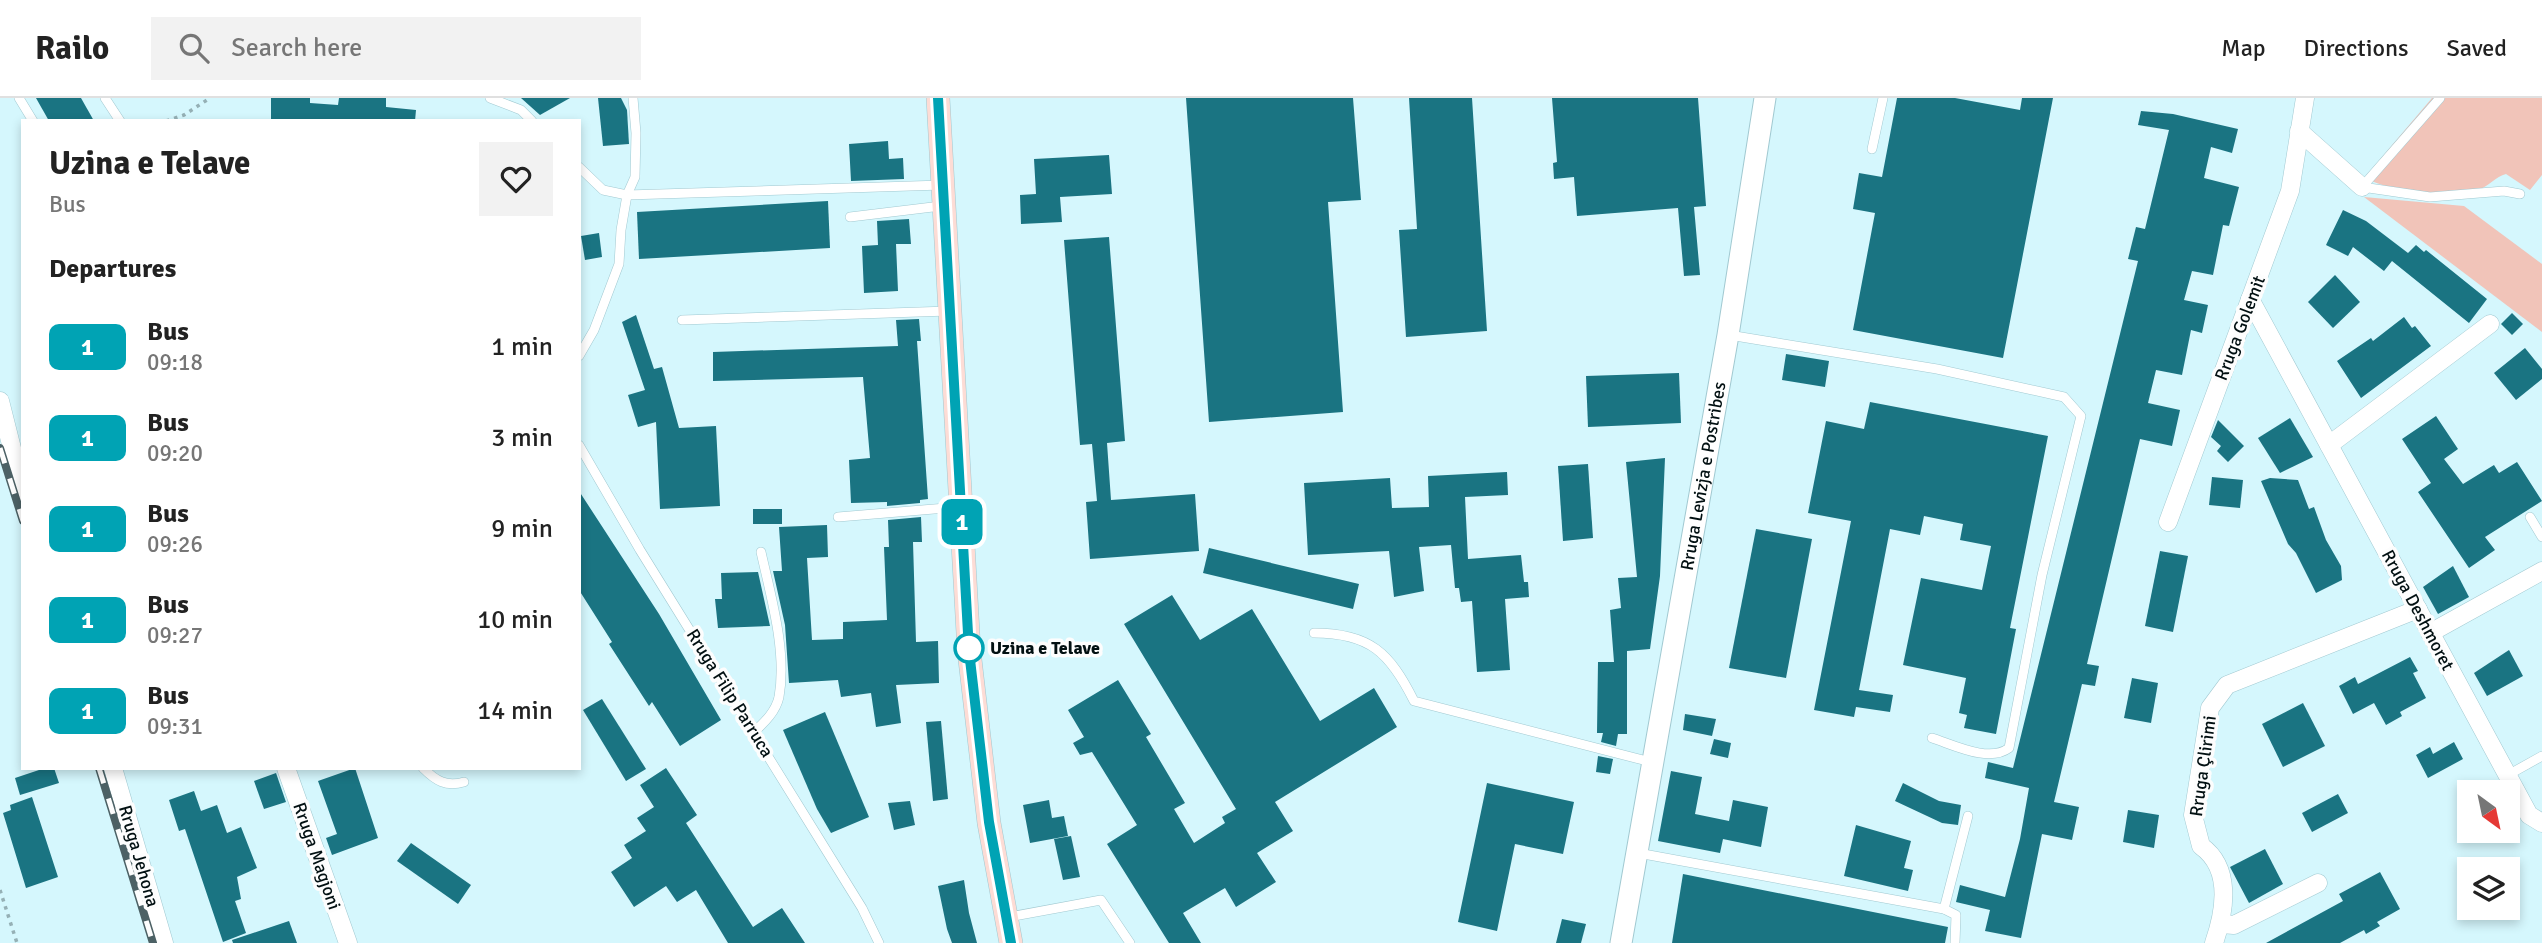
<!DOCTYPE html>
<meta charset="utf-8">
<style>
:root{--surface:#fff;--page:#f2f2f2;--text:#222;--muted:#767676;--line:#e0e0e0}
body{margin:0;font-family:Signika,sans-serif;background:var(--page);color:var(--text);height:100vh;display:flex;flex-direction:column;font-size:26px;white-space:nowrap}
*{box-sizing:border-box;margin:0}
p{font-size:23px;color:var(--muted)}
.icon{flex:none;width:38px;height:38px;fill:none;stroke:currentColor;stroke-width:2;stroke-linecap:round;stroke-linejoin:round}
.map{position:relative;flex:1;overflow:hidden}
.details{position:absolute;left:21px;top:21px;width:560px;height:651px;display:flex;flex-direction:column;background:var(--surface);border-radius:0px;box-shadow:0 4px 10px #0003}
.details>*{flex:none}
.badge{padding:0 14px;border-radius:10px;font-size:24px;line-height:46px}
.needle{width:46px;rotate:147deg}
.buttons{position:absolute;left:2457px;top:682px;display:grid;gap:14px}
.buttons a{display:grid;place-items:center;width:63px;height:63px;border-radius:0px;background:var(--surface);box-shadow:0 4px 10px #0003;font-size:35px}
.map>.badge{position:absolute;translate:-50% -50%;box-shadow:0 0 0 4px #fff}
h2{padding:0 28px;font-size:26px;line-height:63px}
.round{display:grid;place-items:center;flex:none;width:74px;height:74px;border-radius:0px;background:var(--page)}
.overview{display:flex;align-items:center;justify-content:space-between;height:119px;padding:0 28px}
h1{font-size:33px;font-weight:700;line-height:52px}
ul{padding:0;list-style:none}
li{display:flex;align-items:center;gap:21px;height:91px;padding:0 28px}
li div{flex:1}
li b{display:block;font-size:26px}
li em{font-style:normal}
li .badge{min-width:77px;font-weight:700;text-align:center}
header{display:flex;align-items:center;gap:42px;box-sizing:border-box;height:98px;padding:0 35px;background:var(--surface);border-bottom:2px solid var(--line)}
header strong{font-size:33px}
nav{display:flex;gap:38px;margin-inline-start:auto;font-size:24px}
.search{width:490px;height:63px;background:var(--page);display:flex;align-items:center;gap:18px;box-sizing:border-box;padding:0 24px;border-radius:0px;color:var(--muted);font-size:26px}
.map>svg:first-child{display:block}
.green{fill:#f1c4b9}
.building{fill:#1a7482}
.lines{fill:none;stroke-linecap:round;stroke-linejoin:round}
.service-casing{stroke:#a1c9d1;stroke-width:10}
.minor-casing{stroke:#a1c9d1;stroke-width:19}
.tertiary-casing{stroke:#a1c9d1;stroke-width:23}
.secondary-casing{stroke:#a1c9d1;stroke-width:24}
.path{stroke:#95b0b5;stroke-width:3.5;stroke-dasharray:3.5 5;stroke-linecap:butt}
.service{stroke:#fff;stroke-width:9}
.minor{stroke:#fff;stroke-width:18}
.tertiary{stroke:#fff;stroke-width:21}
.secondary{stroke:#fddcd5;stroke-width:23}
.rail-casing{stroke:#4c6165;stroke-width:8}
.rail{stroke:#fdfdfd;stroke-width:5;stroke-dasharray:16;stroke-linecap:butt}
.line-casing{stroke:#fff;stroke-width:16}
.line{stroke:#00a3b4;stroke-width:10}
.stop-dot{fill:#fff;stroke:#00a3b4;stroke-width:3.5}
.labels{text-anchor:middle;stroke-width:7;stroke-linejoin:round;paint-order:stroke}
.street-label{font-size:18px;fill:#021012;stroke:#fdfdfd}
.stop-label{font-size:18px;font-weight:bold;fill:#021012;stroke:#fdfdfd;text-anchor:start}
</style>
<header>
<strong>Railo</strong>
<div class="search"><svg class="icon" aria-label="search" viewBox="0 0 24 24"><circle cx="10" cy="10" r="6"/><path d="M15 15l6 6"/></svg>Search here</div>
<nav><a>Map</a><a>Directions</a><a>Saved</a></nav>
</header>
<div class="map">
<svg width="2542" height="845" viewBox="0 0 2542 845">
<rect width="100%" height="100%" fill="#d5f7fd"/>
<g class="green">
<path d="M2432,0H2542V77L2530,92L2506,76C2496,78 2488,89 2478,92C2452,101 2386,94 2365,79Z"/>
<path d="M2364,99L2464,108L2542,166V234Z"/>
</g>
<g class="building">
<path d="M36,0H81L94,23H49Z"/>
<path d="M271,0H310V5L338,7L339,0H386V9L416,12L415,23L271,21Z"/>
<path d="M521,0H570L540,17Z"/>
<path d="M598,0H621L627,12L629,46L603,48Z"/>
<path d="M1186,0H1353L1361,102L1328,104L1343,314L1209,324Z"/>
<path d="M1409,0H1472L1487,233L1406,239L1399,132L1417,131Z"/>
<path d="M1552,0H1698L1706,108L1694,109L1700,177L1684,178L1678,110L1577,118L1574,79L1554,81L1553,65L1557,64Z"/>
<path d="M1897,0H1955L2020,12L2022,0H2053L2003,260L1853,232L1875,115L1853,111L1859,75L1882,79Z"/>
<path d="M2141,13L2173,16L2238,31L2232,55L2211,49L2204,80L2239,89L2229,128L2223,127L2213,177L2192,173L2184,202L2208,207L2202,235L2191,232L2182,277L2156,272L2148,305L2180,312L2172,348L2140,341L2087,566L2099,568L2095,588L2082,586L2054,704L2079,709L2072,742L2042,736L2021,840L1985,833L1990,812L1956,804L1960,787L2005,799L2020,741L2029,690L1985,680L1988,664L2013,670L2138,163L2128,161L2136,129L2145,131L2169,32L2138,27Z"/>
<path d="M888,43L889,61L903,60L904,81L851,83L849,46Z"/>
<path d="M1109,57L1112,96L1060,99L1062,124L1021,126L1020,97L1036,96L1034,61Z"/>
<path d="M828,103L830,150L639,161L637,114Z"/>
<path d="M2343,112L2366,123L2408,155L2416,147L2424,154L2426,152L2487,201L2469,225L2392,163L2384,173L2353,149L2348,158L2326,147Z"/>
<path d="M909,121L911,146H896L898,193L864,195L862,148L878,147L877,123Z"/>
<path d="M599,135L602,159L585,162L581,138Z"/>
<path d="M1109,139L1125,343L1107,345L1111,402L1195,396L1199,453L1090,461L1086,404L1097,403L1092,346L1080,347L1064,142Z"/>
<path d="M2335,177L2360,204L2333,230L2308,204Z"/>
<path d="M2512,215L2523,226L2512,237L2501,226Z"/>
<path d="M636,217L654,271L662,269L679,330L716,328L720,408L660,411L656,324L638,329L628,297L645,292L622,224Z"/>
<path d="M2404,219L2412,230L2415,228L2431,248L2361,300L2337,263L2371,240L2373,243Z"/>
<path d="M919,221L921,243H917L928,401L920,402V405L887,408V404L851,405L849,362L870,360L863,279L713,283V254L898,248L896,222Z"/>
<path d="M2525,250L2542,271V281L2516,302L2494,275Z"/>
<path d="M1786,256L1829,263L1825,289L1782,282Z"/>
<path d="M1679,275L1681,325L1588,329L1586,278Z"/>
<path d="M1870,304L2048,338L2010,530L2016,531L1996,636L1964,630L1967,617L1959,615L1966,580L1903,567L1921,480L1982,492L1991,448L1960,442L1963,426L1924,418L1920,437L1890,431L1859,592L1893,597L1890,614L1856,609L1854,619L1814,612L1851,423L1808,415L1826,323L1864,331Z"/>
<path d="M2436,318L2458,351L2444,361L2463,386L2494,367L2499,375L2517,364L2542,403L2485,439L2495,452L2469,470L2418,394L2431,385L2402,341Z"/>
<path d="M2290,320L2313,359L2280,375L2258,340Z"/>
<path d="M2218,322L2244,348L2228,364L2217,353L2221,348L2211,339Z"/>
<path d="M1665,360L1660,478L1650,551L1627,553V636H1618L1616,648L1601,644L1603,635H1597L1598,564H1614L1610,512L1621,510L1618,480L1637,479L1626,364Z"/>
<path d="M1588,366L1593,440L1563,443L1558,368Z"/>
<path d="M1507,374L1508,397L1465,399L1468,461L1521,457L1524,484H1528L1529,499L1505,501L1510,572L1477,574L1472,503L1461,504L1459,490H1455L1451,447L1419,449L1424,493L1394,499L1389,453L1308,457L1304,385L1390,380L1392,410L1429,409L1428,378Z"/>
<path d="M2212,379L2243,382L2240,410L2209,407Z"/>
<path d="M2270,380L2298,382L2309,411L2314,409L2326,442L2341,468L2342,482L2316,495L2296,455L2288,446L2261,383Z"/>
<path d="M579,393L659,516L721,622L680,648L652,604L649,608L609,546L612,544L579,492Z"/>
<rect x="753" y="411" width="29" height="15"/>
<path d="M921,419L922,444H913L916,544L938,543L939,585L896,587L901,625L876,629L871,595L841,599L838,582L789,585L785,527L773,473H782L779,429L827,427L828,459L807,460L812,542L843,541V524L887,522L884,449H889L888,422Z"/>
<path d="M1756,431L1812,441L1786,580L1729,570Z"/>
<path d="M1209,450L1359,486L1353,511L1203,475Z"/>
<path d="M2160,453L2188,458L2173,534L2145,528Z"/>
<path d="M2453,468L2469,499L2438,516L2423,489Z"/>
<path d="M758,474L770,528L718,530L715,501H722L721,475Z"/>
<path d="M1172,497L1200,542L1252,511L1320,623L1374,590L1397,629L1275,704L1293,733L1257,755L1276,784L1236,809L1225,790L1183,815L1201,845H1169L1107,746L1137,727L1092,654L1080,657L1073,645L1084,639L1068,612L1118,582L1151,636L1146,639L1185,705L1174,711L1194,745L1225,725L1222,719L1236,711L1124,526Z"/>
<path d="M2509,552L2523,578L2487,598L2474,575Z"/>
<path d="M2410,559L2418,573L2413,575L2426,600L2400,614L2402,618L2386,627L2374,605L2353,616L2339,588L2355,579L2358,586Z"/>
<path d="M2132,580L2158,585L2151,625L2124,620Z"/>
<path d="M602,601L646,671L626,683L583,612Z"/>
<path d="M2303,605L2325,648L2283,669L2262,626Z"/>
<path d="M825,614L869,719L831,735L817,711L783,632Z"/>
<path d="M1685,616L1716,621L1712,638L1683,632Z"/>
<path d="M941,623L948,701L933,703L926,624Z"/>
<path d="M1714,641L1731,645L1728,660L1710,656Z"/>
<path d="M2454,644L2463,661L2428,680L2416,657L2430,649L2433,656Z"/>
<path d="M1598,658L1613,661L1610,676L1596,674Z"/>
<path d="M45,670H54L59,685L20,697L15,680Z"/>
<path d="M355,670L378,740L332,757L326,740L337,736L318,683Z"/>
<path d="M666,670L697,717L686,725L753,829L782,810L805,845H728L696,792L677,804L666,788L634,809L611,774L632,760L624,747L646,733L637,720L654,709L640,687Z"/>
<path d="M1671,673L1702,679L1695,716L1729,723L1733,702L1768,709L1761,749L1723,741L1720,755L1658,743Z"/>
<path d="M276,675L286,704L264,711L254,683Z"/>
<path d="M1487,685L1574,704L1563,756L1515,746L1497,833L1458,824Z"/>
<path d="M1903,685L1939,703L1961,707L1958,727L1942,725L1895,703Z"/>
<path d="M194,693L201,713L217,707L227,735L241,729L257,770L237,779L241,801L235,803L246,835L223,844L185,731L179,733L169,702Z"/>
<path d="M2338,696L2348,715L2312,734L2302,715Z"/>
<path d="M32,699L58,779L26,790L3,715L11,712L10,707Z"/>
<path d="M1049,702L1052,720L1064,718L1068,738L1030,745L1023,707Z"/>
<path d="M910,703L915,727L894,732L888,705Z"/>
<path d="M2128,712L2159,717L2154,750L2123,744Z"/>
<path d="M1856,727L1911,743L1904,770L1913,772L1908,793L1844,778Z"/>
<path d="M1071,738L1080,779L1063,782L1054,741Z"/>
<path d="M411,745L471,787L458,806L397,763Z"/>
<path d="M2265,751L2283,786L2249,805L2230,769Z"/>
<path d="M2380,774L2400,811L2377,824L2380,828L2366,836L2364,832L2340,845H2266L2343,803L2339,796Z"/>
<path d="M1683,776L1948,829L1945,845H1672Z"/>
<path d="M964,782L969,815L977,845H952L947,831L938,788Z"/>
<path d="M1562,821L1586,826L1581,845H1556Z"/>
<path d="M289,823L297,845H233L232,842Z"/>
</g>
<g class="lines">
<g class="service-casing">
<g id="service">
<path d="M19,0L33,23"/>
<path d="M105,0L120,23"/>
<path d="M490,0L521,12L532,23"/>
<path d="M2440,0L2362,89L2430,99L2504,93L2520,96"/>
<path d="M1872,51L1883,0"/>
<path d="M579,69L603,92L627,97L942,87"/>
<path d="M850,119L941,108"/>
<path d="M682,222L949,213"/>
<path d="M1729,237L1937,271L2064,299L2081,318L2042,477L2009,650C1989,665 1954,647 1932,640"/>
<path d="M579,258L594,232L619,166L621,132L627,97L635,79L636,35L633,0"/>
<path d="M579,347L640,452L862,810L879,845"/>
<path d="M838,419L958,409"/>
<path d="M2530,419L2542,439"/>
<path d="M1314,535C1370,535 1390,555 1414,603L1651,664"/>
<path d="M754,634C765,624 776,613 779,599C787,553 771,499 761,454"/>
<path d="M423,670C436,683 446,689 464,684"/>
<path d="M2508,677L2542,658"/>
<path d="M1638,755L1944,811L1956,817L1955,845"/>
<path d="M1944,811L1968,718"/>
<path d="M1009,819L1101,802L1130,845"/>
</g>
</g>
<g class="minor-casing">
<g id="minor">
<path d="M2299,33L2362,89"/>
<path d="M2250,201L2529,717L2542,725"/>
<path d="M0,303L23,394"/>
<path d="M2329,347L2490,226"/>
<path d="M2168,424L2290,93L2305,0"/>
<path d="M2430,535L2542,473"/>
<path d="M113,670L164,845"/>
<path d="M286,670L348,845"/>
<path d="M2221,826L2234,827L2318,785"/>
<path d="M2214,845C2225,813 2232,770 2201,748L2193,717L2210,610L2227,587L2418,511"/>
</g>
</g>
<g class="tertiary-casing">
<g id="tertiary">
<path id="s1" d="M1621,845L1728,237L1765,0"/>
</g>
</g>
<g class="secondary-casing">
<path id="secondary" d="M938,0L969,553L989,725L1011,845"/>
</g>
<g class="path">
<path d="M166,23L184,17L210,0"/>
<path d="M0,792L17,845"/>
</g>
<use href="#service" class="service"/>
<use href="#minor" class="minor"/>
<use href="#tertiary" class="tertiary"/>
<use href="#secondary" class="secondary"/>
<g class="rail-casing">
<g id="rail">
<path d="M0,350L23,423"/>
<path d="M99,670L153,845"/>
</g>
</g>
<use href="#rail" class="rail"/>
</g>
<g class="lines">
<g class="line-casing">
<path id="line" d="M938,0L969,553L989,724L1011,845"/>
</g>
<use href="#line" class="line"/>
</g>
<circle class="stop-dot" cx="969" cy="550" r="14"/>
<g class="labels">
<g class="street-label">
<text transform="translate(2240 230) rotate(-69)" y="6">Rruga Golemit</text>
<text dy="6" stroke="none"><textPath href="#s1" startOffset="474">Rruga Levizja e Postribes</textPath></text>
<text transform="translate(2418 512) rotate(62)" y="6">Rruga Deshmoret</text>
<text transform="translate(730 595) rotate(58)" y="6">Rruga Filip Parruca</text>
<text transform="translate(2203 668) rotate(-82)" y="6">Rruga Çlirimi</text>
<text transform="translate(139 758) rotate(74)" y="6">Rruga Jehona</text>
<text transform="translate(317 758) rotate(71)" y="6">Rruga Magjoni</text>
</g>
<g class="stop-label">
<text x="990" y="556">Uzina e Telave</text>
</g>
</g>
</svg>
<div class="buttons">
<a><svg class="needle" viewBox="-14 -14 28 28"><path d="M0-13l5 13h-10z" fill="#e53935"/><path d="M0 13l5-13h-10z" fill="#767676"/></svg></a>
<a><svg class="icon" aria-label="layers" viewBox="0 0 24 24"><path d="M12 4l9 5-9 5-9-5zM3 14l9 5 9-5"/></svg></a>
</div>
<b class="badge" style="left:962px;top:424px;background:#00a3b4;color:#fff">1</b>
<section class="details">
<div class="overview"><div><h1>Uzina e Telave</h1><p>Bus</p></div><a class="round"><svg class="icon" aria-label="heart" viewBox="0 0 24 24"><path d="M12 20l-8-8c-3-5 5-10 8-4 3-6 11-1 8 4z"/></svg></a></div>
<h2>Departures</h2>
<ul>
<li><span class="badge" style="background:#00a3b4;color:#fff">1</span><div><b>Bus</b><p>09:18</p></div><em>1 min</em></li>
<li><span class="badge" style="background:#00a3b4;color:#fff">1</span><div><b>Bus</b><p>09:20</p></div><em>3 min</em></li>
<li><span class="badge" style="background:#00a3b4;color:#fff">1</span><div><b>Bus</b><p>09:26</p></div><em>9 min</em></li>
<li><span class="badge" style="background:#00a3b4;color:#fff">1</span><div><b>Bus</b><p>09:27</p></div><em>10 min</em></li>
<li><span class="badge" style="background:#00a3b4;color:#fff">1</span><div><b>Bus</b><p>09:31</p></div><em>14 min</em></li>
</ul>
</section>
</div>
